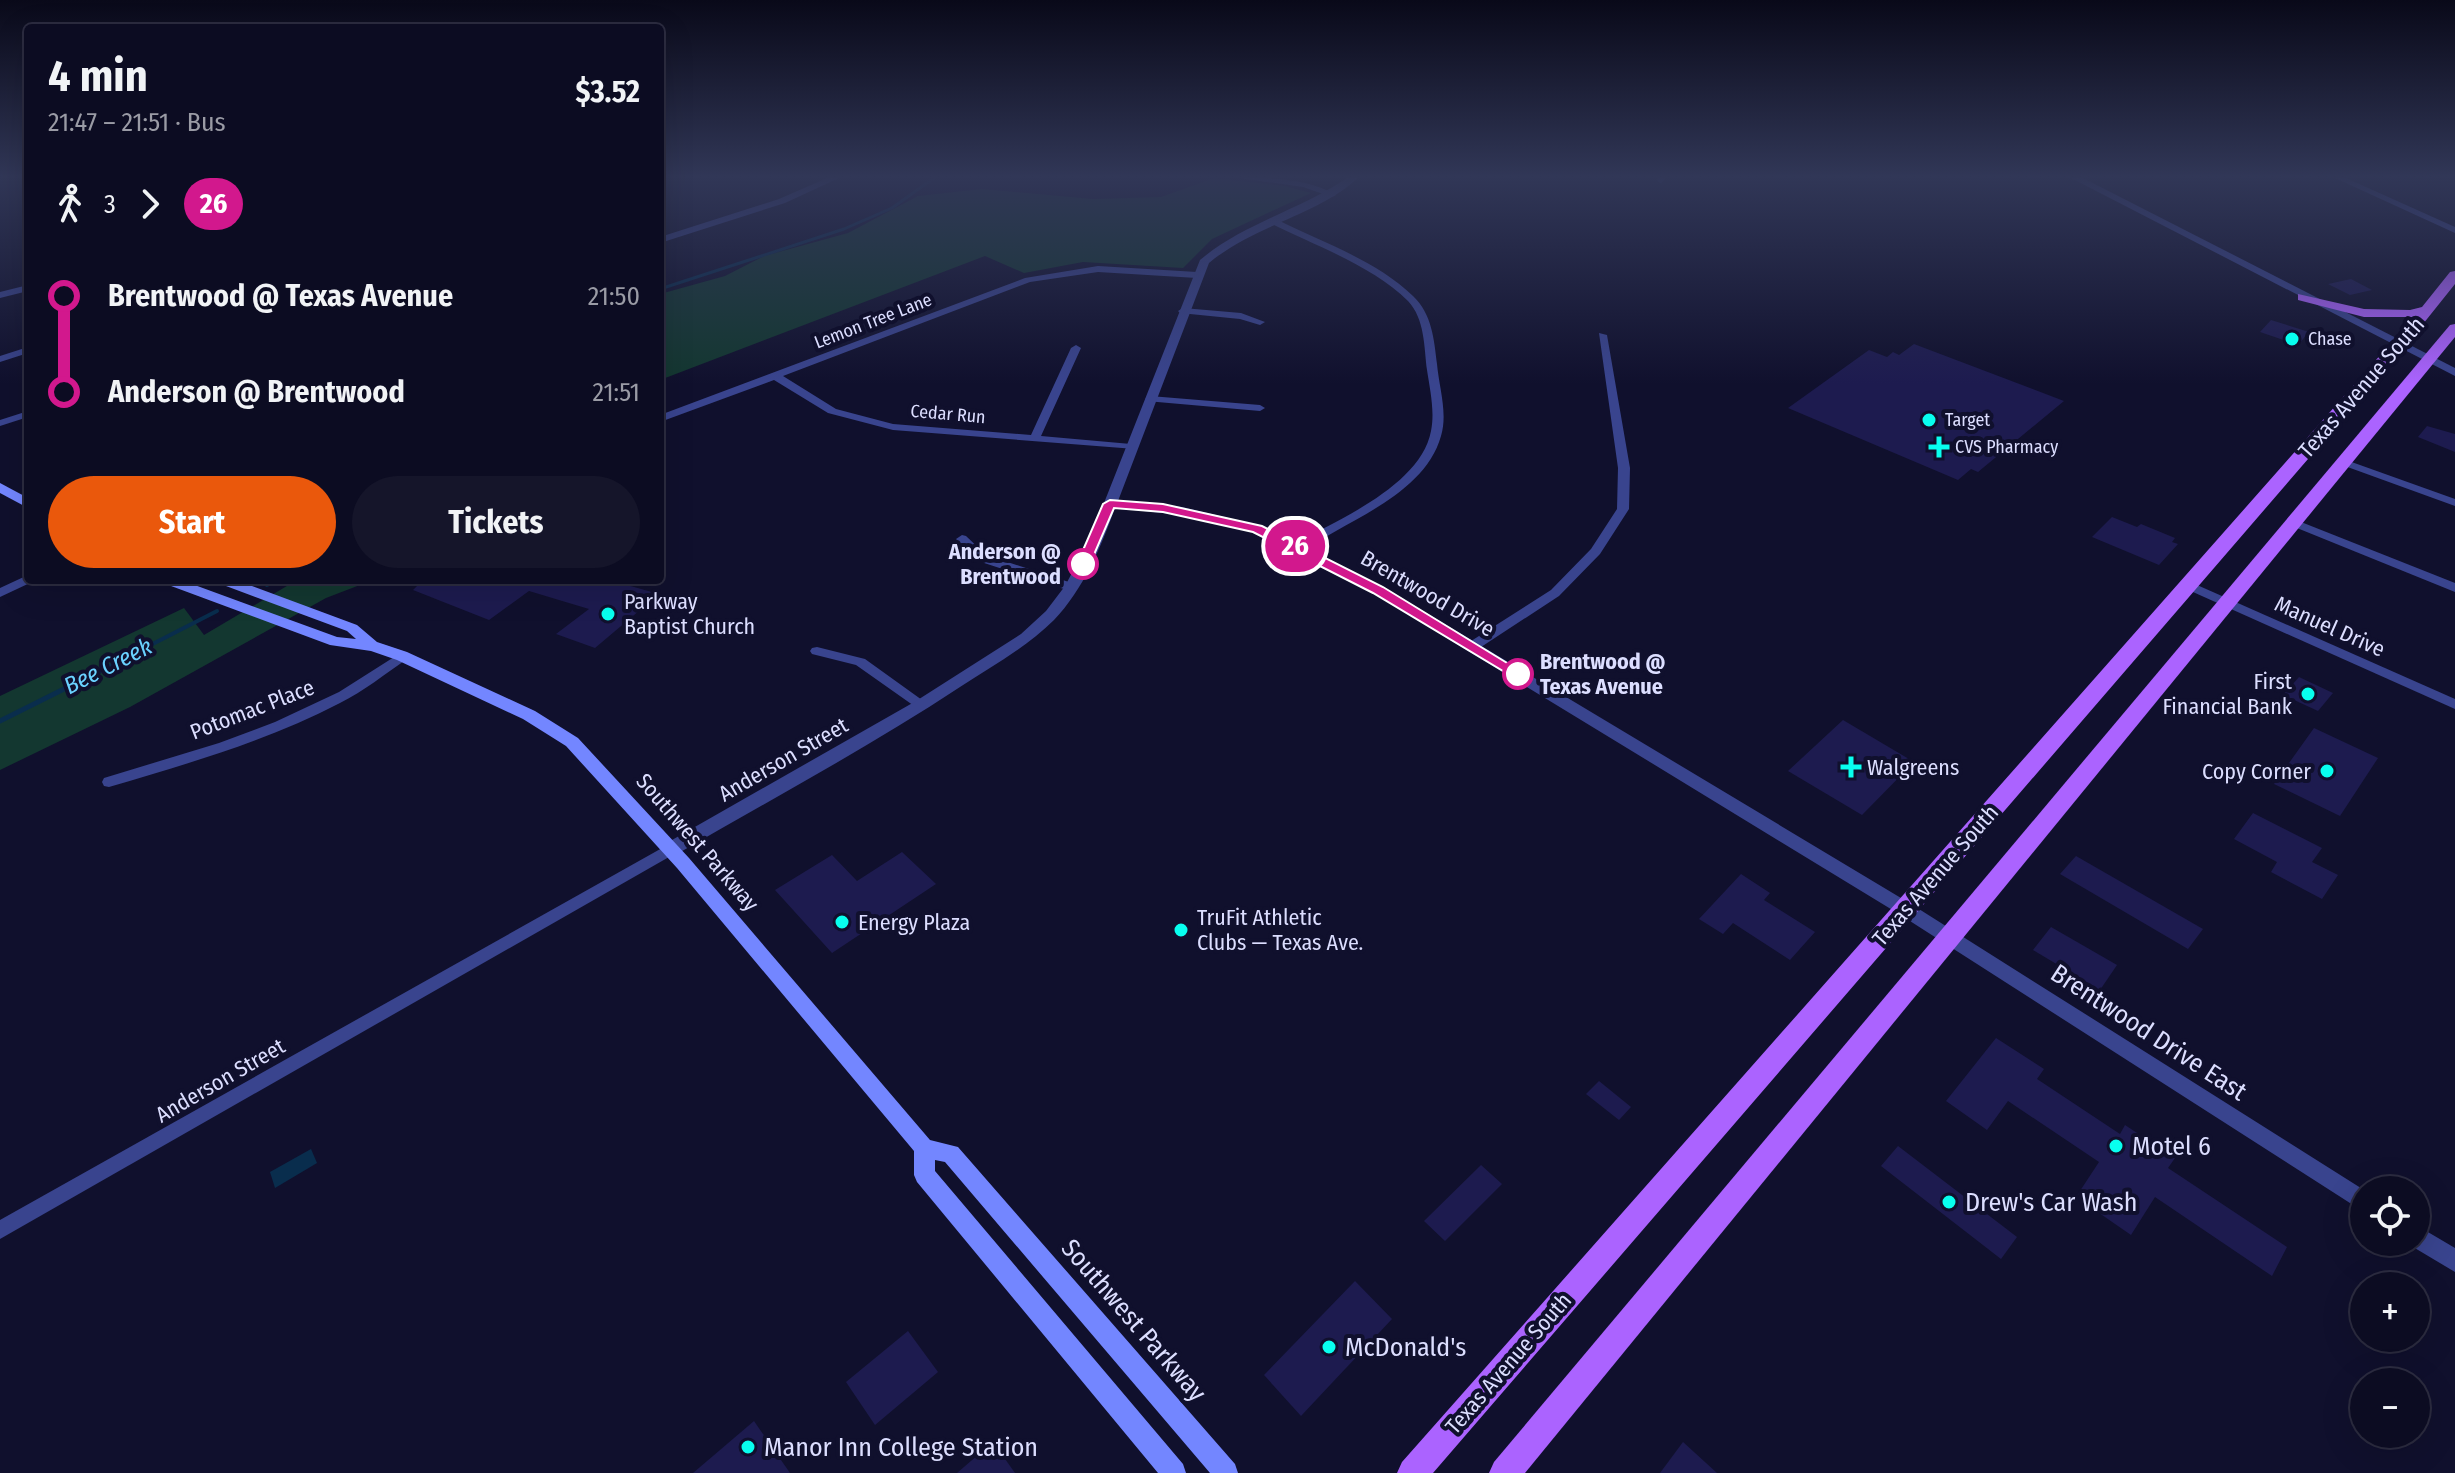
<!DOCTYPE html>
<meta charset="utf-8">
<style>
:root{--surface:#0c0c22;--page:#15152a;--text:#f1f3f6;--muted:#9a9ba5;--line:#2c2c40;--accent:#ea580c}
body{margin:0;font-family:"Fira Sans Condensed",sans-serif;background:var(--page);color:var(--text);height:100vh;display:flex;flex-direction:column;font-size:30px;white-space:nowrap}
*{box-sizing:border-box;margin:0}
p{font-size:26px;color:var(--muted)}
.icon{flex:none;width:44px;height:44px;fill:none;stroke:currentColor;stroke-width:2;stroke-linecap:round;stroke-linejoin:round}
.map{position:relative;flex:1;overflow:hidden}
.sheet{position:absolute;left:24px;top:24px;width:640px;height:560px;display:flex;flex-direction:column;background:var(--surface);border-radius:8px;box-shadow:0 8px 32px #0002,0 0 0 2px var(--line)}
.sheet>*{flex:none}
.badge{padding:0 16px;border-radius:26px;font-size:28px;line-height:52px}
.controls{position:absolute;left:2350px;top:1176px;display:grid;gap:16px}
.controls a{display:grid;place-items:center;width:80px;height:80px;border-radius:50%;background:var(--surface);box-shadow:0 8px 32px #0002,0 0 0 2px var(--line);font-size:40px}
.map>.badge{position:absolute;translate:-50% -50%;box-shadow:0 0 0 4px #fff}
.legs{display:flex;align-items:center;gap:12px;height:88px;padding:0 24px;font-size:26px}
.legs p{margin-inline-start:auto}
.headline{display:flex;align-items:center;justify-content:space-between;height:136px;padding:0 24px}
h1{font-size:44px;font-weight:700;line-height:60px}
.action{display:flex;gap:16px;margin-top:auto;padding:16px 24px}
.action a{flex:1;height:92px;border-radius:48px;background:var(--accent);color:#fff;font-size:32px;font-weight:700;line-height:92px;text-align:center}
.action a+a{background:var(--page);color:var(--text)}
ul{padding:0 24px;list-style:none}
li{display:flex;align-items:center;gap:28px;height:96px;font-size:30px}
li i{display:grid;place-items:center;width:12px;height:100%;margin:0 10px;background:currentColor}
li i::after{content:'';width:20px;height:20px;margin:-10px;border:6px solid;border-radius:50%;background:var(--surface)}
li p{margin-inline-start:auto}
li:first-child i{background:linear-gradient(#0000 50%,currentColor 0)}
li:last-child i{background:linear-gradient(currentColor 50%,#0000 0)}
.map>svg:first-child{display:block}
.green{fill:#133730}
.water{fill:#092d4d}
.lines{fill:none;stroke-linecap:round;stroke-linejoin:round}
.stream-far2{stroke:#092d4d;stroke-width:3}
.stream-far1{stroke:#092d4d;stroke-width:4}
.stream{stroke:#092d4d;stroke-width:5}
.building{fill:#1d1b4f}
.minor{fill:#39448e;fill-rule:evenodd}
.tertiary{fill:#39448e;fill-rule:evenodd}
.secondary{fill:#7386ff;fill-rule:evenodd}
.primary{fill:#ab63ff;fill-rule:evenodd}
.line-1{fill:#d2188d;stroke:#fff;stroke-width:2}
.poi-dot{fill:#08ffef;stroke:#10102d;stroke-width:3}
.stop-1-dot{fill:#fff;stroke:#d2188d;stroke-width:4}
.labels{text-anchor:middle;stroke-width:8;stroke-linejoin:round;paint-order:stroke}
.far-street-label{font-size:18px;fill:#dcdeff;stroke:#10102d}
.far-poi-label{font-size:18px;fill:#dcdeff;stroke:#10102d;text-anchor:start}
.street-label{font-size:22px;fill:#dcdeff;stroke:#10102d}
.stop-label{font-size:22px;font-weight:bold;fill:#dcdeff;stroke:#10102d;text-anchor:end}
.poi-label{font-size:22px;fill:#dcdeff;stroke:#10102d;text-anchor:start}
.water-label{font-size:24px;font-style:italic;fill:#6ad2ff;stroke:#10102d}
.near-street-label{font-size:26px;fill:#dcdeff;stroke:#10102d}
.near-poi-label{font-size:26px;fill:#dcdeff;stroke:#10102d;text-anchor:start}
</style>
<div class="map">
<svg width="2455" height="1473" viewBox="0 0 2455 1473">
<rect width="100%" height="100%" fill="#10102d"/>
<g class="green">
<path d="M1214,178L1285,186L1311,193L1212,239L1183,268L1083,262L1024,273L985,256L660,380V294L725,276L764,256L848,233L918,196L982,189L1093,199L1161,197Z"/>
<path d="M297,580H373L326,598L130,707L0,770V696L184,608L204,635Z"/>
</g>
<path class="water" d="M311,1149L317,1163L275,1188L270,1172Z"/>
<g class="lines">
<path class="stream-far2" d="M660,289L844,229L892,208L934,178"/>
<g class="stream-far1">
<path d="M267,585L277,580"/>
<path d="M100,671L217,611"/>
</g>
<path class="stream" d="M0,721L104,669"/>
</g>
<g class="building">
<path d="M2351,279L2372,290L2350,295L2328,284Z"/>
<path d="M2271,320L2309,332L2298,345L2260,332Z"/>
<path d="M1914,344L2064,401L1978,472L1971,469L1958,480L1788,408L1869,350L1887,357L1893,352L1899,355Z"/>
<path d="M2427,426L2455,434V452L2418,437Z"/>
<path d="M2112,517L2137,527L2141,524L2175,538L2172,542L2178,544L2159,565L2092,537Z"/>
<path d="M423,580L451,585L457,580H609L659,594L595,648L556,634L589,609L529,591L489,620L413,590Z"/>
<path d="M2299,677L2333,693L2318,711L2283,695Z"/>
<path d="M1843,720L1914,762L1862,815L1788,771Z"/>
<path d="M2314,728L2378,758L2340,816L2274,784Z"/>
<path d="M2253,813L2322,848L2312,862L2338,875L2322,899L2271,872L2277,862L2234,839Z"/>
<path d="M902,852L936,884L832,953L775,890L832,855L857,881Z"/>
<path d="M2076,856L2203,929L2188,949L2060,874Z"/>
<path d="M1741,874L1770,893L1764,900L1815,932L1790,960L1733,923L1723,934L1699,919Z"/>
<path d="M2051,927L2117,965L2100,990L2033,950Z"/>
<path d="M1996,1038L2044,1069L2037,1079L2120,1134L2125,1125L2175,1158L2168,1168L2287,1247L2272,1276L2155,1197L2131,1235L2076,1197L2099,1162L2008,1101L1987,1130L1946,1101Z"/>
<path d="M1599,1081L1631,1107L1619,1120L1586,1094Z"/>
<path d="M1898,1146L2017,1237L2001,1259L1881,1166Z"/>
<path d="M1481,1165L1502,1184L1445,1241L1424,1221Z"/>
<path d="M1355,1281L1392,1319L1301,1416L1264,1375Z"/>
<path d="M908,1331L938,1372L875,1425L846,1382Z"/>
<path d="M754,1421L790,1473H693Z"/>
<path d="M993,1442L1015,1473H957Z"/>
<path d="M1683,1442L1717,1473H1660Z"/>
</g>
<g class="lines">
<g class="minor">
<path d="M1239,178C1271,178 1308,178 1336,195L1332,197L1303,187Z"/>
<path d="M1658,178H1666L1661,183L1657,181Z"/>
<path d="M2335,178H2346L2455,227V233Z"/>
<path d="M1270,219H1276C1321,242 1376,260 1413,296C1432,314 1434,339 1437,364C1439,387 1448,413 1441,436C1428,483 1375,509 1336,531C1323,538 1311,546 1298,551L1292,547L1294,544C1338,520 1421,485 1431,431C1435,411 1430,390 1427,370C1424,347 1425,319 1408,301C1373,266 1314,245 1270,223Z"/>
<path d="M1098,266L1197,272L1202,275L1197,278L1098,272L1030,282L783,376L836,409L893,424L1031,435L1071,348L1076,345L1081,348L1041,436L1131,444L1135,445V449L893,430L828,413L774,380L660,422V415L1025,278Z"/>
<path d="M28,285V291L0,298V292Z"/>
<path d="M1183,308L1241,313L1265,322L1260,325L1240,319L1180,313L1178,311Z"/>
<path d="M1599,333L1607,335L1630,468L1629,509L1600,554L1559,596L1478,649H1468L1466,646L1468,643L1551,590L1591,549L1617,509L1618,468Z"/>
<path d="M28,347V353L0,362V356Z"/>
<path d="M1150,396L1260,405L1265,408L1260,411L1146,401L1145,399Z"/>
<path d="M28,411V417L0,426V420Z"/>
<path d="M2346,460L2455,499V506L2342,465V461Z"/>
<path d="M2296,520L2455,583V592L2292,526L2290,524Z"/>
<path d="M962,535L966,536L986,555L1075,584L1077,587L1075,590H1067L978,561L956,539Z"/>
<path d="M28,575V580H34L32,582L0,597V588Z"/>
<path d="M2188,581L2455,699V709L2184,588L2182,585L2184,582Z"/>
<path d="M817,647L865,659L929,705L927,708H917L856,665L812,654L810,651L812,648Z"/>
<path d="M402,652L409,656L407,659C385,674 364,691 340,703C267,741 187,764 109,787L104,786L102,782L104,778L219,743L275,722L339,692Z"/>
<path d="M671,843L676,845L679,849L676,853L0,1239V1220Z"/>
</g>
<g class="tertiary">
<path d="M827,178H839L785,203L660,243V237L779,199Z"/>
<path d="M1347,178H1358C1316,216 1254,225 1209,263L1118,501L1182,507L1262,526L1383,587L1911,904L2364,1190V1212L1899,914L1373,593L1252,532L1182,515L1115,508C1101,547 1083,590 1054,620C1027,647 992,666 960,687C869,747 772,799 677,854H665L662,849L665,844L916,701L1021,634L1046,611L1065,586L1089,541L1200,260C1244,223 1300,210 1347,178Z"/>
<path d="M2071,178H2083L2455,368V376Z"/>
<path d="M2416,1225L2455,1248V1272L2408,1244L2416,1242Z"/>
</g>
<g class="secondary">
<path d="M0,483L28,498V508L0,493Z"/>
<path d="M161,580H181L337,637L356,639L347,631L218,583L216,580H236L357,625L377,642L407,652L535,711L578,738L689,858L930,1140L958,1147L1235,1464L1238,1473H1210L945,1162L935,1160V1171L1183,1464L1186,1473H1158L917,1182L914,1175V1151L677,868L566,746L523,719L397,660L371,651L330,645L163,583Z"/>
</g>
<g class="primary">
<path d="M2455,271V284L2403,349L1433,1473H1397L1402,1462L2414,317H2364L2298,300V294L2364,309L2410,310L2422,307L2450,272Z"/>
<path d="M2455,324V337L1525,1473H1489L1494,1462L2450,325Z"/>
</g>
</g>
<linearGradient id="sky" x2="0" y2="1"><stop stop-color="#090919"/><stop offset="0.46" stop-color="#313757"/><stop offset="1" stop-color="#313757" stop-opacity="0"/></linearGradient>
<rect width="2455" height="384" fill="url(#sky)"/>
<path class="line-1" d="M1110,500L1163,504L1262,526L1383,587L1525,674L1523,677H1513L1373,593L1253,532L1163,512L1114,508L1090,564L1079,567L1077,564L1103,504Z"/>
<g class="poi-dot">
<circle cx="2292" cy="339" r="8"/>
<circle cx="1929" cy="420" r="8"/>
<path d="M1935 435h8v8h8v8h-8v8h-8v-8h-8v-8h8z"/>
<circle cx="608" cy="614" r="8"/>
<circle cx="2308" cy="694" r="8"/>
<path d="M1847 755h8v8h8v8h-8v8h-8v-8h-8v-8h8z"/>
<circle cx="2327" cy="771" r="8"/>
<circle cx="842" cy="922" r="8"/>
<circle cx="1181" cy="930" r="8"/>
<circle cx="2116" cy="1146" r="8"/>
<circle cx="1949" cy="1202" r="8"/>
<circle cx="1329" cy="1347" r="8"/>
<circle cx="748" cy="1447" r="8"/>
</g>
<g class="stop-1-dot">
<circle cx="1083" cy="564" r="14"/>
<circle cx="1518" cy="674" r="14"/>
</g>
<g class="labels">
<g class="far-street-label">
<text transform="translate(873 321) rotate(-21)" y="6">Lemon Tree Lane</text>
<text transform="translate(948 414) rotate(5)" y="6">Cedar Run</text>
</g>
<g class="far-poi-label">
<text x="2308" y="345">Chase</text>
<text x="1945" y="426">Target</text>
<text x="1955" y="453">CVS Pharmacy</text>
</g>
<g class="street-label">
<text transform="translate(2361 387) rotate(-49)" y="8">Texas Avenue South</text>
<text transform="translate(1428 593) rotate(30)" y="8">Brentwood Drive</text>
<text transform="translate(2330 626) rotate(24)" y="8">Manuel Drive</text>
<text transform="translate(252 709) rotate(-21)" y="8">Potomac Place</text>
<text transform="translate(783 759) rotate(-30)" y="8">Anderson Street</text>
<text transform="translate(698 842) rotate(49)" y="8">Southwest Parkway</text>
<text transform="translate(1935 875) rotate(-49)" y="8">Texas Avenue South</text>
<text transform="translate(220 1080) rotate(-30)" y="8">Anderson Street</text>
<text transform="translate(1508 1363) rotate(-49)" y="8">Texas Avenue South</text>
</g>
<g class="stop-label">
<text x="1061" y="559">Anderson @<tspan x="1061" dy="25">Brentwood</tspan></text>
<text x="1540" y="669" text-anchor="start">Brentwood @<tspan x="1540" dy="25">Texas Avenue</tspan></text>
</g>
<g class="poi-label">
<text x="624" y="609">Parkway<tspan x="624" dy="25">Baptist Church</tspan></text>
<text x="2292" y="689" text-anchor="end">First<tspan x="2292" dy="25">Financial Bank</tspan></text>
<text x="1867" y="775">Walgreens</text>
<text x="2311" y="779" text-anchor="end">Copy Corner</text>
<text x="1197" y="925">TruFit Athletic<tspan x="1197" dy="25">Clubs — Texas Ave.</tspan></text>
<text x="858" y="930">Energy Plaza</text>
</g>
<g class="water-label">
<text transform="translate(108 666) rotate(-27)" y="8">Bee Creek</text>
</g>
<g class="near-street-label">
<text transform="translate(2149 1032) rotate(33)" y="9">Brentwood Drive East</text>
<text transform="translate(1134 1320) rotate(49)" y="9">Southwest Parkway</text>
</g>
<g class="near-poi-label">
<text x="2132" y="1155">Motel 6</text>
<text x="1965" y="1211">Drew's Car Wash</text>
<text x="1345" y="1356">McDonald's</text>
<text x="764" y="1456">Manor Inn College Station</text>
</g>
</g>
</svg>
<div class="controls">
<a><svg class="icon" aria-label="locate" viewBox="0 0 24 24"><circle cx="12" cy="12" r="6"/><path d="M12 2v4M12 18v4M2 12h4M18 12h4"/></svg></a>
<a>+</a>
<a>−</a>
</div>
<b class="badge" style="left:1295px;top:546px;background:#d2188d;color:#fff">26</b>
<section class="sheet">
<div class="headline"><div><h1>4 min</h1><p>21:47 – 21:51 · Bus</p></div><b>$3.52</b></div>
<div class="legs"><svg class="icon" aria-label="walk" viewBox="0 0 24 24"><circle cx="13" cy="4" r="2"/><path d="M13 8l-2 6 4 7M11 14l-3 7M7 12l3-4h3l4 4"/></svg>3<svg class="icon" aria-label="forward" viewBox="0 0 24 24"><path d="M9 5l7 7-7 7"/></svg><b class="badge" style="background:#d2188d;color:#fff">26</b></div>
<ul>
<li><i style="color:#d2188d"></i><b>Brentwood @ Texas Avenue</b><p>21:50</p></li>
<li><i style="color:#d2188d"></i><b>Anderson @ Brentwood</b><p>21:51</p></li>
</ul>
<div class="action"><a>Start</a><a>Tickets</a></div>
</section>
</div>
